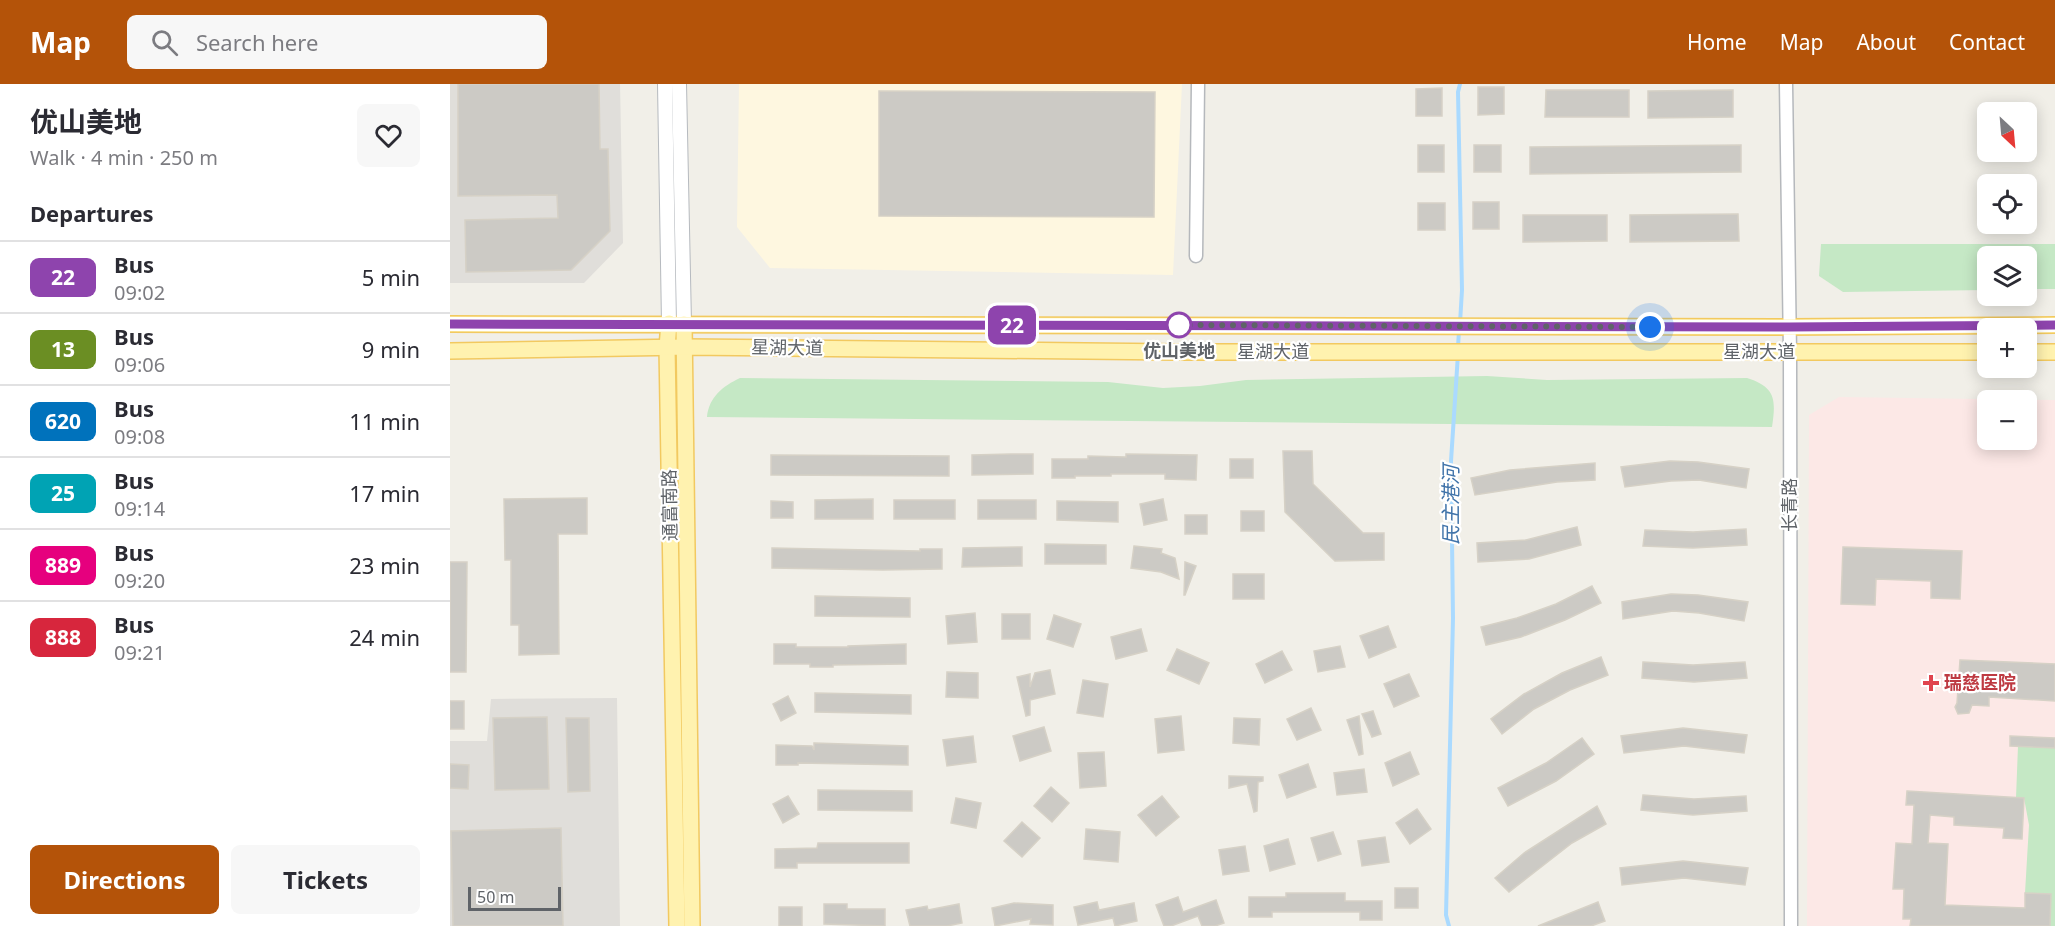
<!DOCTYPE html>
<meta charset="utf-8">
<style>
:root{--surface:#fff;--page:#f7f7f7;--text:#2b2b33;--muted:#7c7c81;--line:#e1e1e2;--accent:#b45309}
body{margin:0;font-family:"Noto Sans","Noto Sans SC",sans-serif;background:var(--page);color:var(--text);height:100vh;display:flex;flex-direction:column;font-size:22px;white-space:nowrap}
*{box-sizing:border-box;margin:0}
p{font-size:20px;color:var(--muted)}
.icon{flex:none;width:33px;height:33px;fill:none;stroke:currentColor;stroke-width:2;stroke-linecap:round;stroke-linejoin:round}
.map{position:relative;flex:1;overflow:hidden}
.details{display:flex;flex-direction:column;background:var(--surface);width:450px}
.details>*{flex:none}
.badge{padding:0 12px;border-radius:9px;font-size:21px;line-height:39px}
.needle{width:39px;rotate:154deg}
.buttons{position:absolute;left:1527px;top:18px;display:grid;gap:12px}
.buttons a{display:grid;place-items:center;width:60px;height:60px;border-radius:9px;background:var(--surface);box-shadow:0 3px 15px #0003;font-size:30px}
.scale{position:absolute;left:18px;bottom:15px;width:93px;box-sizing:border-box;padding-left:6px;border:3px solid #5f6368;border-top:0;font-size:16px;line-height:21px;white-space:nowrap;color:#5f6368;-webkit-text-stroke:4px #fff;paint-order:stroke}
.you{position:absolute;width:30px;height:30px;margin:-15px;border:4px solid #fff;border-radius:50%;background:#1a73e8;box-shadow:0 0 0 9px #1a73e833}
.map>.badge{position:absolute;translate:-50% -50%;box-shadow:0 0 0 3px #fff}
h2{padding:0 30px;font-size:22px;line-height:54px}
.round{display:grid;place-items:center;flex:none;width:63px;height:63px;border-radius:9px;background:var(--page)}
.summary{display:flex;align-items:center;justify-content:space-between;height:102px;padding:0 30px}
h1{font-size:28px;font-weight:700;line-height:45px}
.action{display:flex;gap:12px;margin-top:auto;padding:12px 30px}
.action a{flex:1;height:69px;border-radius:9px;background:var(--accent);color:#fff;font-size:24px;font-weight:700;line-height:69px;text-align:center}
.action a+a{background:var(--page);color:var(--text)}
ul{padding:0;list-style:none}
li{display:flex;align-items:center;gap:18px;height:72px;padding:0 30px;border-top:2px solid var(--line)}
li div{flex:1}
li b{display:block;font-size:22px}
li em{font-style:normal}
li .badge{min-width:66px;font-weight:700;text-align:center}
header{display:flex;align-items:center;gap:36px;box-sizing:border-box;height:84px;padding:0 30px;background:var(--accent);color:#fff}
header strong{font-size:28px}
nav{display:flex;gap:33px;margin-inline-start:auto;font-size:21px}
.search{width:420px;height:54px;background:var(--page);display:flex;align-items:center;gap:15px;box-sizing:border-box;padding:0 21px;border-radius:9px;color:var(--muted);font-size:22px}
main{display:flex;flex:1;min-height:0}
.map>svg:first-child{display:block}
.commercial{fill:#fef7e0}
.industrial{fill:#e0deda}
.medical{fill:#fce8e6;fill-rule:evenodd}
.green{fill:#c5e8c5}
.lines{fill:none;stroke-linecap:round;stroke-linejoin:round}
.stream{stroke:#aadaff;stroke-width:4}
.building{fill:#cccac5;stroke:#d6d1c6;stroke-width:1.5}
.tertiary-casing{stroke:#b5b8bc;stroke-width:15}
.secondary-casing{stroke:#b6babf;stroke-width:16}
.primary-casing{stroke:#f2c960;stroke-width:18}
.tertiary{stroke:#fff;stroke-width:12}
.secondary{stroke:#fff;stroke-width:14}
.primary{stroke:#fff2af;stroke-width:15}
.line-casing{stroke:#fff;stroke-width:14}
.line{stroke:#8e44ad;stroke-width:9}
.walk{stroke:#5f6368;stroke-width:6;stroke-dasharray:0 10.8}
.stop-dot{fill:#fff;stroke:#8e44ad;stroke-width:3}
.health-dot{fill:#e0444e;stroke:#fff;stroke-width:2}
.labels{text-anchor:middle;stroke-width:4.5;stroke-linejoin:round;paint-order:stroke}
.street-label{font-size:18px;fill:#5f6368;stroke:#fff}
.stop-label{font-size:18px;font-weight:bold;fill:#5f6368;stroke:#fff}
.health-label{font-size:18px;font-weight:bold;fill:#be3a42;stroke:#fff;text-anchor:start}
.water-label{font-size:20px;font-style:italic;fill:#4174aa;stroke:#fff}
</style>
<header>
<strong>Map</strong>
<div class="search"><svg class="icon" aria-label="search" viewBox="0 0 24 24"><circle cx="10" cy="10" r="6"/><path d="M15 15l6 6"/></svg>Search here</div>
<nav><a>Home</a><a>Map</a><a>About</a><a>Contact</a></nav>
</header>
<main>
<section class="details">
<div class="summary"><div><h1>优山美地</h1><p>Walk · 4 min · 250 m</p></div><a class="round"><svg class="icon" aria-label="heart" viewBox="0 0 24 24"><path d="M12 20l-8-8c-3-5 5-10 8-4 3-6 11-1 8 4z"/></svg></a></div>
<h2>Departures</h2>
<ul>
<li><span class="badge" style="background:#8e44ad;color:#fff">22</span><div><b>Bus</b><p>09:02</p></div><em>5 min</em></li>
<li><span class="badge" style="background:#6b8e23;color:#fff">13</span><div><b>Bus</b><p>09:06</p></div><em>9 min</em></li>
<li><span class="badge" style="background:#0072bc;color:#fff">620</span><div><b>Bus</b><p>09:08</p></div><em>11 min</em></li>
<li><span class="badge" style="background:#00a3b4;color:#fff">25</span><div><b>Bus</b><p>09:14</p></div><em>17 min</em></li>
<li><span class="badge" style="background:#e6007e;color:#fff">889</span><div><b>Bus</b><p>09:20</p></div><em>23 min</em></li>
<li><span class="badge" style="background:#d7263d;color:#fff">888</span><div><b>Bus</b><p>09:21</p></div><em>24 min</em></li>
</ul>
<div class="action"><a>Directions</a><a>Tickets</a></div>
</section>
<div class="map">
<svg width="1605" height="842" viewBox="0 0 1605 842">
<rect width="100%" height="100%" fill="#f1efe8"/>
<path class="commercial" d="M289,0H732L723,191L320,184L287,143Z"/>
<g class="industrial">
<path d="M0,0H170L173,159L134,199H0Z"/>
<path d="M167,614L170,842H0V657H37L41,615Z"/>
</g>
<path class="medical" d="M1389,313L1605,316V842H1357L1359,331ZM1538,316H1576V356H1538Z"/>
<g class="green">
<path d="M1371,160H1605V205H1577L1576,172H1538L1537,206L1393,208L1369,192Z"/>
<path d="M1037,292L1097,296L1297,294C1326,303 1326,316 1322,343L257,333C259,313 273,302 290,294L658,298L713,304L750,302L796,296Z"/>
<path d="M1568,662L1605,664V842H1600L1601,810L1575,809L1579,741L1574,714H1566Z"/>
</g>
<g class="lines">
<g class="stream">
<path d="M1010,239L1012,206L1008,8L1010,0"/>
<path d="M1008,263L1009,246"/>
<path d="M999,842L996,831L1003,534L1001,377L1008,270"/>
</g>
</g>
<g class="building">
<path d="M8,0H149L150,65H158L160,147L121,186L16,188L15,136L108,134L107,111L8,112Z"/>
<path d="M1028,3H1054V30L1028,31Z"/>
<path d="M992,4V32H966V5Z"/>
<path d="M1096,6H1179V33H1095Z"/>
<path d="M1283,6V33L1198,34V7Z"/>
<path d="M429,7L705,8L704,133L429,132Z"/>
<rect x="968" y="61" width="26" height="27"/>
<rect x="1024" y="61" width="27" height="27"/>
<path d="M1291,61V88L1080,90V63Z"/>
<rect x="1023" y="118" width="26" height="27"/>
<rect x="968" y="119" width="27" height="27"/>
<path d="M1288,130L1289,157L1180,158V131Z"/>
<path d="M1073,131H1157V157L1073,158Z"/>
<path d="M833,367H862L863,400L913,449H934V476L885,477L835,428Z"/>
<path d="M561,370H583V390L522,391V371Z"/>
<path d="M676,370L747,371L746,396L715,395V390H661V392H625V394H602V375H638V372L676,373Z"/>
<path d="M321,371L499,372V392L321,391Z"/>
<rect x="780" y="375" width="23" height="19"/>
<path d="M1220,377L1248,378L1299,385L1296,404L1249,396L1221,397L1175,403L1171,383Z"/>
<path d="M1145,379V396L1107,398L1025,411L1021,394L1060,386Z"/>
<path d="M137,414V450H108L109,570L69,571V541H61V476H55L54,415Z"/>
<path d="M423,415V435H365V416Z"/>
<path d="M713,415L717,436L694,441L690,420Z"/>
<rect x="444" y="416" width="61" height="19"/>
<rect x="528" y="416" width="58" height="19"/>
<path d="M321,417L343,418V434H321Z"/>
<path d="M607,417L668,418V438L607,436Z"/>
<rect x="791" y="427" width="23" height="20"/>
<rect x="735" y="431" width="22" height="19"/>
<path d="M1127,443L1131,461L1079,475L1028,478L1027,459L1076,456Z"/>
<path d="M1296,445L1297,461L1243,464L1193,462L1195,446L1243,448Z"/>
<path d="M595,460L656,461V480H595Z"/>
<path d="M684,462L712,465L711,469L725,474L729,495L711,488L681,484Z"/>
<path d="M572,463V482L512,483L513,464Z"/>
<path d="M1393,463L1512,467L1510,515L1481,514V497L1426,495L1425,521L1391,520Z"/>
<path d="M322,464L470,467V465H492V485L433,486L322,484Z"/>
<path d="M0,478H17L16,588H0Z"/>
<path d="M735,478L746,482L735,511H734Z"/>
<rect x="783" y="490" width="31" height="25"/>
<path d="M1142,502L1151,519L1115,536L1071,553L1036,561L1031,543L1067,534L1106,520Z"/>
<path d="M1221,510L1248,511L1298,518L1294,537L1249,529L1223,527L1173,535L1172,518Z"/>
<path d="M365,512L460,514V533L365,532Z"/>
<path d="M525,529L527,558L498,560L496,532Z"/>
<rect x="552" y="530" width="28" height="25"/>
<path d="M604,531L631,540L623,563L597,555Z"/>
<path d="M938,542L946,563L919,574L910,552Z"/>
<path d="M691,545L697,567L666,575L661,553Z"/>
<path d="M324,560H346V563H398V562L456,560V580L383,581V583H360V580H324Z"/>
<path d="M890,562L895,583L868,588L864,567Z"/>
<path d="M727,565L759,579L749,600L717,586Z"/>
<path d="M832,567L842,586L815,599L806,580Z"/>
<path d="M1151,573L1158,591L1120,606L1084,625L1052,650L1041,635L1074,610L1112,589Z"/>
<path d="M1510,576L1605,580V617L1539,613V622L1522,621L1519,629L1508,630L1505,623L1507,619Z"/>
<path d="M1193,578L1243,581L1295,578L1297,594L1244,598L1192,594Z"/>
<path d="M600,586L605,610L580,616V631L576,632L567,593L580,590V603L585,589Z"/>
<path d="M497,588L528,589V614L496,613Z"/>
<path d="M959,590L969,612L944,623L934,600Z"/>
<path d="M633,596L658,600L653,633L627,629Z"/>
<path d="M365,609L461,611V630L365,628Z"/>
<path d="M338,612L346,629L331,637L323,620Z"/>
<rect x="0" y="617" width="14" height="28"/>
<path d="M861,624L871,646L847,656L837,635Z"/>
<path d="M923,627L931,650L922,653L912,630Z"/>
<path d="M731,632L734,666L708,669L705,635Z"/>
<path d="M909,632L913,670L909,671L897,636Z"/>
<path d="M97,633L99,705L45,706L43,634Z"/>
<path d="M116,634H139L140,707L118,708Z"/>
<path d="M784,634L810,635L809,661L783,659Z"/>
<path d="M594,643L601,667L570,677L563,652Z"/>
<path d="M1233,644L1297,651L1294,669L1234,662L1174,669L1171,652Z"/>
<path d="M523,652L526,678L497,682L493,656Z"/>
<path d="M1560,652L1605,654V664L1560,662Z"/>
<path d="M1132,654L1144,670L1106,697L1058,722L1048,704L1096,679Z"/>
<path d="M364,659L458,662V681L348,679V681H326V661L362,662L364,666Z"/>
<path d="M654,668L656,702L630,704L628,669Z"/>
<path d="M960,668L969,690L943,702L935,679Z"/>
<path d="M0,680L19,681L18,705L0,704Z"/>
<path d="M858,680L866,703L837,714L829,691Z"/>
<path d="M914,685L917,708L887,711L884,689Z"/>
<path d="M779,692L813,693V697L808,698L807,727L804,728L797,700L779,704Z"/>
<path d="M601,703L619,719L602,738L584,722Z"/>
<path d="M368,706L462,707V727L368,726Z"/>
<path d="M1457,707L1574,714L1572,755L1553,754L1554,744L1504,741V733L1480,731L1478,759L1498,760L1495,821L1575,824V809L1601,810L1600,842H1460L1461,835H1453L1454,805H1443L1446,759L1462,760L1464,721H1456Z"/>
<path d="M1193,711L1244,715L1296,712L1297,727L1243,731L1191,726Z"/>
<path d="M338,712L349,730L333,739L323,720Z"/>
<path d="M712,712L729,733L706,752L688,731Z"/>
<path d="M506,714L531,719L526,744L501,739Z"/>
<path d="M1147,722L1156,740L1122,759L1059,808L1045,794L1074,769Z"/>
<path d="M967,725L981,745L960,760L946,739Z"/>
<path d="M572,738L590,754L572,773L554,757Z"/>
<path d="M111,744L113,842H3L1,747Z"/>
<path d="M636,745L670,748L668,778L634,775Z"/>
<path d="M883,748L891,770L868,777L861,754Z"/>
<path d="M935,753L939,778L912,782L908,757Z"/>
<path d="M838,755L845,780L820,787L814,762Z"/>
<path d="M368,759H459V779H347V784H325V765L367,764Z"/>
<path d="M795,762L799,787L773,791L769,766Z"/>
<path d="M1233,777L1298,784L1295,801L1234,794L1172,801L1170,784Z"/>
<rect x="945" y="804" width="23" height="20"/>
<path d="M836,809H895V817H932V836H910V828H822V833H799V813H836Z"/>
<path d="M728,813L733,828L766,816L774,839L765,842H752L748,832L721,842H714L706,821Z"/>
<path d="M647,818L649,826L684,819L687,837L665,842L663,834L628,841L624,823Z"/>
<path d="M1148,818L1155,837L1141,842H1088Z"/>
<path d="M564,819L603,821V841L580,840L581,835L545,842L542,824Z"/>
<path d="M374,820H397V825H435V842L374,840Z"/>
<path d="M509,820L512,839L497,842H460L456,826L477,822L478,826Z"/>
<rect x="329" y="823" width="23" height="19"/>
</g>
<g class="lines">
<g class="tertiary-casing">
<g id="tertiary">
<path d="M1336,0L1340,268L1341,842"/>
<path d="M746,172L748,0"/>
</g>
</g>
<g class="secondary-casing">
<g id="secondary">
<path d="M215,0L219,239"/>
<path d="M229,0L234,240"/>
</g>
</g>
<g class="primary-casing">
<g id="primary">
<path d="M219,239L217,263L227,842"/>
<path d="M0,240L1339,243L1605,241"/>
<path d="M234,240L242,842"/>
<path d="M0,267L235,263L727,268H1538"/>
<path d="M1576,268H1605"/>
</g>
</g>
<use href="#tertiary" class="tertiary"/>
<use href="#secondary" class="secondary"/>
<use href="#primary" class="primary"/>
</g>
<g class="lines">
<g class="line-casing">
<path id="line" d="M0,240L1339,243L1605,241"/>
</g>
<use href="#line" class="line"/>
<path class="walk" d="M729,241L1200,243"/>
</g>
<circle class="stop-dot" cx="729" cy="241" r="12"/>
<path class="health-dot" d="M1478 590h6v6h6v6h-6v6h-6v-6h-6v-6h6z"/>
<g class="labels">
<g class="street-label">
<text transform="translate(337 264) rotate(1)" y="6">星湖大道</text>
<text x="823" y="274">星湖大道</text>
<text x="1309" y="274">星湖大道</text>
<text transform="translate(220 421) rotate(-91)" y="6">通富南路</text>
<text transform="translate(1340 421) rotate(-90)" y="6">长青路</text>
</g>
<g class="stop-label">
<text x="729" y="273">优山美地</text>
</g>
<g class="health-label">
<text x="1494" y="605">瑞慈医院</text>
</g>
<g class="water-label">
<text transform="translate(1001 421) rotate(-90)" y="7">民主港河</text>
</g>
</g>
</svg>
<div class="buttons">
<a><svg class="needle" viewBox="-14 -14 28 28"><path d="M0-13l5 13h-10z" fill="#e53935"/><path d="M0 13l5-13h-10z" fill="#7c7c81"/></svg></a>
<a><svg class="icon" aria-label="locate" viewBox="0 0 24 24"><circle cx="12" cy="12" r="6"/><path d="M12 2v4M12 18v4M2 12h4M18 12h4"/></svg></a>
<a><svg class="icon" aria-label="layers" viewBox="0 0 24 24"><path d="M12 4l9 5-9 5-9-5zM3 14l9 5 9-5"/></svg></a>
<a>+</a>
<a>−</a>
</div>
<div class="scale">50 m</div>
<div class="you" style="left:1200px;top:243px"></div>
<b class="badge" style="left:562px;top:241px;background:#8e44ad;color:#fff">22</b>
</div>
</main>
